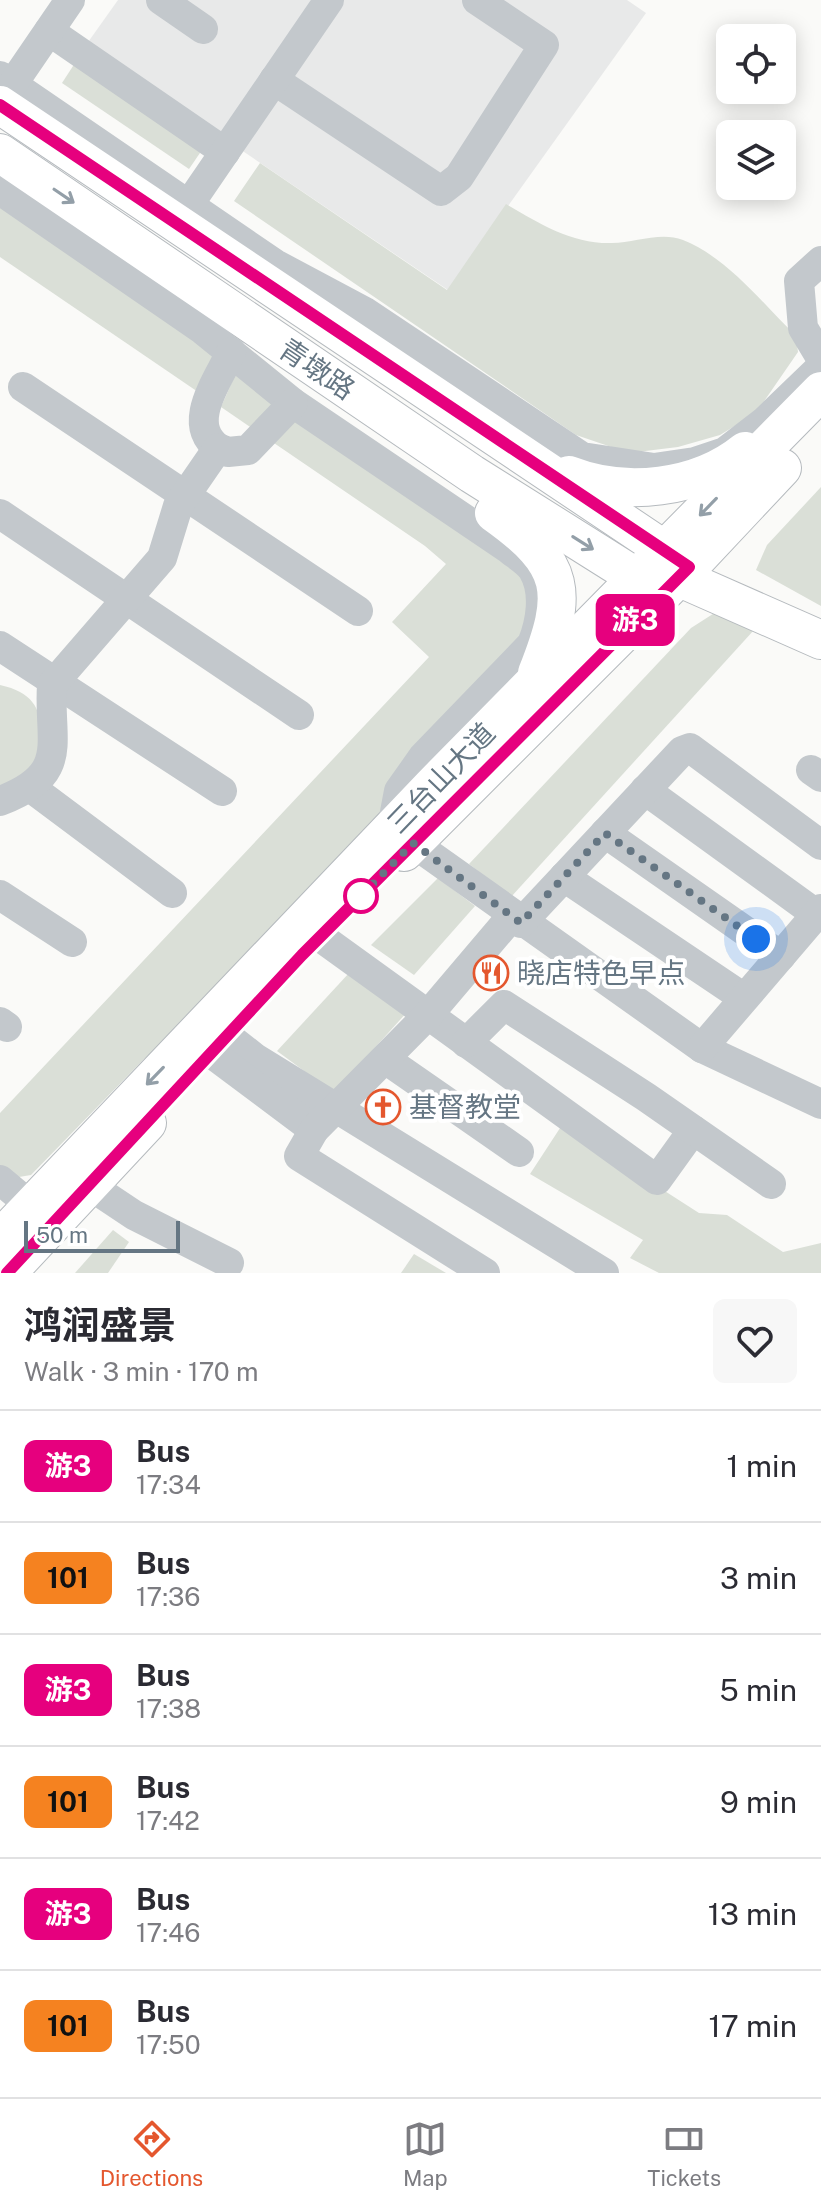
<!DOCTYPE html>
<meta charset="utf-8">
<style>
:root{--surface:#fff;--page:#f7f7f7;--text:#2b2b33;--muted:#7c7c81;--line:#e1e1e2;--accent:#e4572e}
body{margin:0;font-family:"Public Sans","Noto Sans SC",sans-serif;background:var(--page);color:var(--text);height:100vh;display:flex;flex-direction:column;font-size:30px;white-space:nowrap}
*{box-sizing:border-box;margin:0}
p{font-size:26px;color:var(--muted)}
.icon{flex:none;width:44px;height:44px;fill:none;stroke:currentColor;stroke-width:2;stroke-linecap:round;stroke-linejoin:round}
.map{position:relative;height:1273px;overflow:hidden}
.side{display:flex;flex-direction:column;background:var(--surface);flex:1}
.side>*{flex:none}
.badge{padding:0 16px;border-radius:12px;font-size:28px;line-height:52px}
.controls{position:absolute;left:716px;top:24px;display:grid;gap:16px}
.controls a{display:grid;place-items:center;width:80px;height:80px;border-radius:12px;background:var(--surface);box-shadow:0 4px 20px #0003;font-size:40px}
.scale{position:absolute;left:24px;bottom:20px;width:156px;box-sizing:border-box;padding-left:8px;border:4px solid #657683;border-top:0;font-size:22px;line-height:28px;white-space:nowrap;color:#657683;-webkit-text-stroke:6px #fff;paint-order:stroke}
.you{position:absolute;width:40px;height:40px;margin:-20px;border:6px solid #fff;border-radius:50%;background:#1a73e8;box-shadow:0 0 0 12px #1a73e833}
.map>.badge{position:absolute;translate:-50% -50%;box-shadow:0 0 0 4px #fff}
.round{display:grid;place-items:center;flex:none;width:84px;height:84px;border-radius:12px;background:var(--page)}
.summary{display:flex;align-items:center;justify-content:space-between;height:136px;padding:0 24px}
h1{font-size:38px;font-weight:700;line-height:60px}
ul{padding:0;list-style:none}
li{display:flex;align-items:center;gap:24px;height:112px;padding:0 24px;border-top:2px solid var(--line)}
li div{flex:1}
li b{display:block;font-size:30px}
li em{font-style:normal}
li .badge{min-width:88px;font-weight:700;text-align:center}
.dock{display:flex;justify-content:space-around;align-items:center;height:112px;border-top:2px solid var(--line);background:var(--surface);font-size:22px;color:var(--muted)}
.dock a{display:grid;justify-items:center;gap:4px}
.dock .active{color:var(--accent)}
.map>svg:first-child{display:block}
.built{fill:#e8e9e9}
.green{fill:#dadfd7}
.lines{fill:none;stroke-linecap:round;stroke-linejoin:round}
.major-casing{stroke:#b5babe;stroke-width:40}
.minor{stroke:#c3c8cc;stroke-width:30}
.major{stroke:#fff;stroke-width:38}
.oneway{stroke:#939fa8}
.line-casing{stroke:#fff;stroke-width:18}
.line{stroke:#e6007e;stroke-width:12}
.walk{stroke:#657683;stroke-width:8;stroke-dasharray:0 14.4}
.stop-dot{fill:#fff;stroke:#e6007e;stroke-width:4}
.labels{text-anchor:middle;stroke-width:8;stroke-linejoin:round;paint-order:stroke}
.street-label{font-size:28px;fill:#657683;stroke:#fff}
.poi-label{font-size:28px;fill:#657683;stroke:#fff;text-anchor:start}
</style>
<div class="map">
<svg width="821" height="1273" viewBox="0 0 821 1273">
<rect width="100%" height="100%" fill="#fafaf8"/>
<path class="built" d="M118,0H627L646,13L448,290L86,45Z"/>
<g class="green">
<path d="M75,63L202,150L189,169L62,83Z"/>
<path d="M260,163L447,290L506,204C539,223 570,243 609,243C633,244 659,231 683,240C728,258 763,304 796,336L798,352L756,413L720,435L678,447L629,453L576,435L234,201Z"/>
<path d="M0,203L212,349L218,360L201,394L0,257Z"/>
<path d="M236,373L282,407L259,433L221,407Z"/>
<path d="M295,416L520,573L529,593L525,634L360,838L182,1028L144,1059L31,1175L19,1177L0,1169V1113L429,657L392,622L446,564L425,546L271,441Z"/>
<path d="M821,487V606L756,570L767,545Z"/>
<path d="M716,612L754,630L511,897L469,864L691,628Z"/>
<path d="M0,685C50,696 42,729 36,769L0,790Z"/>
<path d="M438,878L475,906L414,975L371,945Z"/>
<path d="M350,972L408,1011L334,1093L277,1051Z"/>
<path d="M562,1125L699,1213L727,1215L783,1252L821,1243V1273H659L630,1258L643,1240L530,1174Z"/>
<path d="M113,1230L129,1242L108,1273H75Z"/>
<path d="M414,1254L446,1273H401Z"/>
</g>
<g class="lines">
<g class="major-casing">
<g id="major">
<path d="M0,105L687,565"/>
<path d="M0,153L472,474L639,579L659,587"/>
<path d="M569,475C625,497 698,489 745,451"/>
<path d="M494,513C567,565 569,592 537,673"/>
<path d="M678,577L821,640"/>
<path d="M404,852L689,567L782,468"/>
<path d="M0,1239L433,785L821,391"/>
<path d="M7,1273L147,1123"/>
</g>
</g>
<g class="minor">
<path d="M161,0L203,29"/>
<path d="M49,31L225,152"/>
<path d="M0,76L275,264L365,312L582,457L654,468L695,462L725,452L764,422L821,367"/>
<path d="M274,80L441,191L459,177L544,45L477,0"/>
<path d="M1,101L70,0"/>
<path d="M0,190L203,330L293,403L509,549C516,555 528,562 533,570C546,592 541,622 532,644L423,757L399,791L392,828L702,1048L821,1104"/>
<path d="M179,219L329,0"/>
<path d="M821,261L799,281L803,328L821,358"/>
<path d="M23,387L358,611"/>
<path d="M218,448C185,423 218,381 231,352"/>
<path d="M0,514L299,715"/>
<path d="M0,646L222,791"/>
<path d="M811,770L821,777"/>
<path d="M30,787L172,893"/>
<path d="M645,790L816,914"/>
<path d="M0,801C72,774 48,742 52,685L162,558L178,506L218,448L228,452L248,450L293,403"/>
<path d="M605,833L781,956"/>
<path d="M564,877L744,998"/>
<path d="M0,895L72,942"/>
<path d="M301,923L657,1180L693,1130"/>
<path d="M521,923L682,751L690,748L821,845"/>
<path d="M208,1021L255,1058L604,1273"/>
<path d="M0,1022L7,1027"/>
<path d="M191,1038L314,1130"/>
<path d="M466,1043L504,1005L646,1097L771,1184"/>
<path d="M702,1048L821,909"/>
<path d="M385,1059L519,1152"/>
<path d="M0,1180L31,1206"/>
<path d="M89,1185L134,1215L229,1263"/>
<path d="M485,1273L299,1156L314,1130L428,1015L512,916"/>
</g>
<use href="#major" class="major"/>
</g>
<defs><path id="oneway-shaft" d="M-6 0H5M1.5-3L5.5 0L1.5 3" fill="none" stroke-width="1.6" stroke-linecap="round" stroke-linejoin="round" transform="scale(2)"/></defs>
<g class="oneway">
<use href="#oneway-shaft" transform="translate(64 196) rotate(34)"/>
<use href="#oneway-shaft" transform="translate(708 507) rotate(134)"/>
<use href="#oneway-shaft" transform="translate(583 543) rotate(32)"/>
<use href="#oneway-shaft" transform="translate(155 1076) rotate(134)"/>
</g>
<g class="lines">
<g class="line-casing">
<path id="line" d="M0,105L689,567L302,955L7,1273"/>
</g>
<use href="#line" class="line"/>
<path class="walk" d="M361,896L357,900L413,843L521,923L605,833L756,939"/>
</g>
<defs>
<g id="restaurant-ring" transform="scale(1.8)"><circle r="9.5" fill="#fff" stroke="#e4572e" stroke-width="1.5"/><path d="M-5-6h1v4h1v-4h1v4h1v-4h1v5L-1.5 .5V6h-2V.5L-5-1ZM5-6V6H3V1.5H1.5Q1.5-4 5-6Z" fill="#e4572e"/></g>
<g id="church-ring" transform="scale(1.8)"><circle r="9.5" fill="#fff" stroke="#e4572e" stroke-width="1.5"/><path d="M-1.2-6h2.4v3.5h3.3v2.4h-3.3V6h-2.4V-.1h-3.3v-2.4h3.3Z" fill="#e4572e"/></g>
</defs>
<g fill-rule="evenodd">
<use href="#restaurant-ring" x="491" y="973"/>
<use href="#church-ring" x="383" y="1107"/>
</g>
<circle class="stop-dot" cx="361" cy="896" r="16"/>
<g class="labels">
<g class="street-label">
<text transform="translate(317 369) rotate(34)" y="10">青墩路</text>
<text transform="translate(441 778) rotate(-46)" y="10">三台山大道</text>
</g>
<g class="poi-label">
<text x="517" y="983">晓店特色早点</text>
<text x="409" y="1117">基督教堂</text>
</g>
</g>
</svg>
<div class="controls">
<a><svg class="icon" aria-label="locate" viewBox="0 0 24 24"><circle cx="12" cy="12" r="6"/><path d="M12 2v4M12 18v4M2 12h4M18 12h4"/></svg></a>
<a><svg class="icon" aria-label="layers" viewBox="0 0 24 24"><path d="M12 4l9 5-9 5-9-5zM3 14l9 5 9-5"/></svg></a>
</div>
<div class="scale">50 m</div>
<div class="you" style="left:756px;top:939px"></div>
<b class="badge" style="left:635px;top:620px;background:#e6007e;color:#fff">游3</b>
</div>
<section class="side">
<div class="summary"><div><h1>鸿润盛景</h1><p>Walk · 3 min · 170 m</p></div><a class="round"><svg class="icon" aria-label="heart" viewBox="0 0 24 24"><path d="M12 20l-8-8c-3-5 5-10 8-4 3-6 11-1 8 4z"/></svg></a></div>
<ul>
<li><span class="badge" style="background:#e6007e;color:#fff">游3</span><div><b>Bus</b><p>17:34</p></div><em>1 min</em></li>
<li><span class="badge" style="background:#f58220;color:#111">101</span><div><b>Bus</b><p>17:36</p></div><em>3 min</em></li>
<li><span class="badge" style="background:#e6007e;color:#fff">游3</span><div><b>Bus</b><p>17:38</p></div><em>5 min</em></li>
<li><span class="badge" style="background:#f58220;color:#111">101</span><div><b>Bus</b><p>17:42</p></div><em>9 min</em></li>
<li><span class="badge" style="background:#e6007e;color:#fff">游3</span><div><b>Bus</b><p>17:46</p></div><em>13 min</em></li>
<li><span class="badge" style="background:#f58220;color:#111">101</span><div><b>Bus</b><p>17:50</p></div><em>17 min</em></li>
</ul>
</section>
<nav class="dock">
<a class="active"><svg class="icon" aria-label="directions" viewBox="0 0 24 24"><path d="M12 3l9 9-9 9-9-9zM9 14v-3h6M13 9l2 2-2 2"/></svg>Directions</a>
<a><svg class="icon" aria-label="map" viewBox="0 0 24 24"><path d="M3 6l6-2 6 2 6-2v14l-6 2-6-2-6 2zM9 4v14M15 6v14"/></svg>Map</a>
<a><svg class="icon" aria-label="tickets" viewBox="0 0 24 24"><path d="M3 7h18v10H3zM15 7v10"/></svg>Tickets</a>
</nav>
